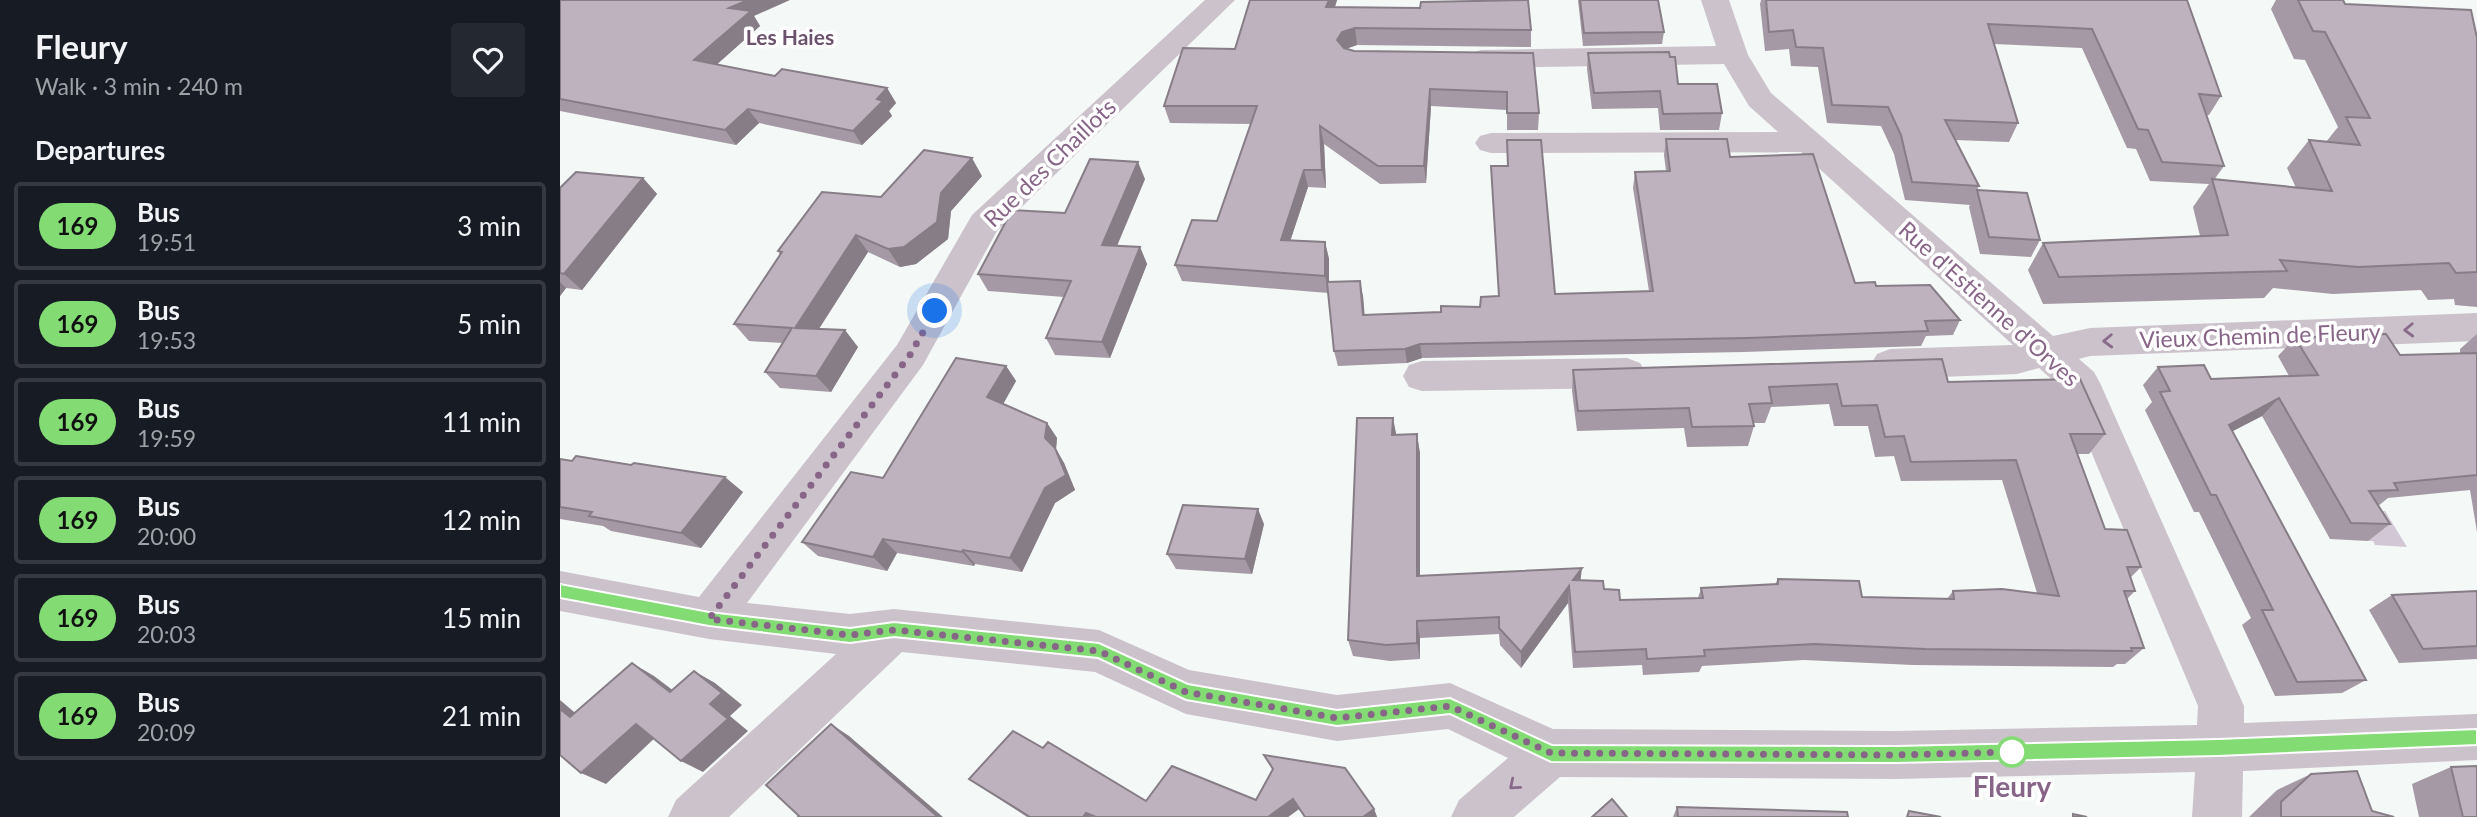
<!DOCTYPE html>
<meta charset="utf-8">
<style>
:root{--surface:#171b24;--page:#242831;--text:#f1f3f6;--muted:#9ea1a6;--line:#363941}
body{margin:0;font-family:Lato,sans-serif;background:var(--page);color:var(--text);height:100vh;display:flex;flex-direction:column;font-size:26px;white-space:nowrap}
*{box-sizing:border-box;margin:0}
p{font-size:23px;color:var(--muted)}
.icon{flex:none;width:38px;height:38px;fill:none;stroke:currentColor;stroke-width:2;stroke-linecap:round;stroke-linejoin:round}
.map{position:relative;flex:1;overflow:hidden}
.sheet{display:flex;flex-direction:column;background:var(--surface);width:560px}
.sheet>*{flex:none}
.badge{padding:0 14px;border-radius:23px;font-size:24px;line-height:46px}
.you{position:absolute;width:35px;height:35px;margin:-18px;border:5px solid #fff;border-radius:50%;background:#1a73e8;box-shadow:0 0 0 10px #1a73e833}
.map>.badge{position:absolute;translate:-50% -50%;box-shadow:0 0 0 4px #fff}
h2{padding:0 35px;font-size:26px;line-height:63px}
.round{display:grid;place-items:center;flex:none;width:74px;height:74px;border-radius:7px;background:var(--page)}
.overview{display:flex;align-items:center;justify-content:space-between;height:119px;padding:0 35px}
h1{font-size:33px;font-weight:700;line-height:52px}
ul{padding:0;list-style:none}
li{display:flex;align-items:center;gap:21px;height:88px;margin:0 14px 10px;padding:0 21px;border:4px solid var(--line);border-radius:7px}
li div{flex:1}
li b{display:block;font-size:26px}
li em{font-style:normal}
li .badge{min-width:77px;font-weight:700;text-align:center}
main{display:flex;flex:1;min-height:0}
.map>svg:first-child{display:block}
.water{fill:#d2c7d4}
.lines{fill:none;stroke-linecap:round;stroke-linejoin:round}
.minor{fill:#cbc2cb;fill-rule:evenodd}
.wall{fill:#a499a4}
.shaded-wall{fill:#867d86}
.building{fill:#bfb2bf;stroke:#867d86;stroke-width:2}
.oneway{stroke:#8a6a8a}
.line{fill:#82dc73;stroke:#fff;stroke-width:2}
.walk{stroke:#876587;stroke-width:7;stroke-dasharray:0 12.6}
.stop-dot{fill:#fff;stroke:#82dc73;stroke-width:3.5}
.labels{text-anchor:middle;stroke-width:7;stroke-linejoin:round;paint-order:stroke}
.far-neighbourhood-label{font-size:21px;font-weight:bold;fill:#6b536c;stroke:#fff}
.street-label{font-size:23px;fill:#876587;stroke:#fff}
.near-stop-label{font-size:28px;font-weight:bold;fill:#876587;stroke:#fff}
</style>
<main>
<section class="sheet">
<div class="overview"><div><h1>Fleury</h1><p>Walk · 3 min · 240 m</p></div><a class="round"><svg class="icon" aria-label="heart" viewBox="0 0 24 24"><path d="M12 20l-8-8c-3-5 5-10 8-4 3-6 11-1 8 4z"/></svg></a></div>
<h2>Departures</h2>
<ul>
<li><span class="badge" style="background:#82dc73;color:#111">169</span><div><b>Bus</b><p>19:51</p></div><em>3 min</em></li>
<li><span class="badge" style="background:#82dc73;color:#111">169</span><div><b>Bus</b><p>19:53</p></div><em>5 min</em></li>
<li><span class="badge" style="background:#82dc73;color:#111">169</span><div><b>Bus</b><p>19:59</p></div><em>11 min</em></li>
<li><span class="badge" style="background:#82dc73;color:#111">169</span><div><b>Bus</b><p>20:00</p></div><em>12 min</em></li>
<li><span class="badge" style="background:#82dc73;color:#111">169</span><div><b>Bus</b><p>20:03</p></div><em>15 min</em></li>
<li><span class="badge" style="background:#82dc73;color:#111">169</span><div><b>Bus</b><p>20:09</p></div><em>21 min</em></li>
</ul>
</section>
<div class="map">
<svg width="1917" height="817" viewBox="0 0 1917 817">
<rect width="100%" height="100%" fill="#f4f8f6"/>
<path class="water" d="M1825,511L1847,547L1815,545L1813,541H1809L1794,515L1795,512Z"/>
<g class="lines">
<g class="minor">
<path d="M645,0H675L437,231L363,365L187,603L290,614L334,609L539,630L629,670L777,695L890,683L993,729L1335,731L1637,725L1638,706L1506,392L1479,368L1457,374L1330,379L1317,374L1311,364L1317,354L1330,349L1453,345L1241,152L931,153L920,150L915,143L920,136L931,133L1218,132L1189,106L1164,64L921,68L911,65L906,59L911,53L921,50L1156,46L1141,0H1169L1188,55L1211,93L1493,336L1530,328L1917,313V341L1530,356L1519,359L1534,372L1540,383L1684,706V723L1917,714V760L1683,771L1682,817H1632L1635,772L1335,779L1000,777L954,817H891L899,800L948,758L888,729L777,741L626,714L535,672L342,652L169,817H108L116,800L276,654L149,639L0,611V571L139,597L337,345L412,215Z"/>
<path d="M1067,358L1080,363L1086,373L1080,383L1067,388L862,391L849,387L843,376L849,365L862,361Z"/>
</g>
</g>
<g class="wall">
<path d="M0,0L194,16L200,26L156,65L215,76L327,88L336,103L329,111L332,116L302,145L199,123L176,145L0,111Z"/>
<path d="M690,0H777L775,7L971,30V47L797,45L786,49L794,51L973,53L979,113L978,130H947V110L871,106L866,183L820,184L764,144L766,188L748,187L730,241L765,242L769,259V282L803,296L804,315L881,312L920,307L939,296L931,166L995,294L1089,291L1073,188L1075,172L1106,171L1104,155L1106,139L1170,157L1295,283L1316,286L1400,320L1393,335L1366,336L1361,346L1184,352L862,358L847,363L778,366L774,351L768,293L622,281L615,265L657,221L691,124L610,123L604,106L675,49Z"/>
<path d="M1018,0H1098L1104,32L1102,44L1023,46Z"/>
<path d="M1201,0H1627L1661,96L1649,115H1647L1664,166L1654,180L1736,188L1727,168L1749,140L1766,142L1778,127L1745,60L1734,59L1711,9L1716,0H1783L1785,4L1917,38V307L1895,305L1894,299L1868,300L1861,290L1773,294L1713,288L1704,298L1483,304L1468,270L1483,243L1640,236L1633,207L1649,184L1590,181L1576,149L1567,148L1522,48L1434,44L1458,123L1449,142L1395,140L1419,186L1417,190L1480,240L1471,257L1420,254L1409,207L1410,205L1345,200L1334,154L1321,126L1267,123L1258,67L1231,66L1229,49L1205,51L1200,4Z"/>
<path d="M1028,53L1110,57L1118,84L1162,113L1159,130H1100L1098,108L1032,109L1027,69Z"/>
<path d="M422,176L391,211L388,239L356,264L340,267L308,252L259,329L298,347L271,392L220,388L205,372L223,343L189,341L174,324L220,255L218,251L321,197Z"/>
<path d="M83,178L97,194L22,290L6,288L0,296V188Z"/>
<path d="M585,179L557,246L580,247L587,264L550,358L495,355L486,338L504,297L428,291L418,274L505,213Z"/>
<path d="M1917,334V532L1910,490L1828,498L1818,506L1830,524L1808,541L1770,539L1702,416L1672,431L1806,680L1782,693L1715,696L1682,625L1691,618L1639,512H1634L1585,410L1592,402L1583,385L1598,367L1651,379L1729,376L1718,356L1735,338L1840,355L1900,353V349Z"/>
<path d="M446,366L456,381L443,404L487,423L497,438L496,449L504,463L515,490L495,503L462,572L415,564L414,566L337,553L327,571L258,556L242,542L323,478Z"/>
<path d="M1013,370L1388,382L1545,434L1529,454H1517L1545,529L1581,567L1571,577L1575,591L1567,599L1584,648L1565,664H1557L1553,667L1353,665L1244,660L1142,666L1139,672L1083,675L1082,665L1013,668L1008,603L961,668L940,645L939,634L860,638V659L830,661L793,656L788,640L836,434H857L860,454V576L1021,580L1044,589L1060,600L1138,598L1141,588L1215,584L1218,579L1302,597L1387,599L1393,591L1477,593L1442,480L1341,481L1334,456L1315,457L1308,426H1274L1269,404L1211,407L1205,423H1194V426L1188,446L1127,447L1124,428L1017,431L1012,391Z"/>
<path d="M0,459L183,492L141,548L51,531L43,526L0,519Z"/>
<path d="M704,524L692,574L616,569L607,554Z"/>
<path d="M1917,591V659L1839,663L1809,610L1832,595Z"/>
<path d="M483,748L586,801L696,800L814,809L817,817H745L739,809L728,817H467L409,779Z"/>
<path d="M1891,767L1917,817H1859L1852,784Z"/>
<path d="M1751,774L1812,811L1834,817H1689L1717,790Z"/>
<path d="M1117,807L1288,817H1113Z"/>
</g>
<g class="shaded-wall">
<path d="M188,0H230L194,16L200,26L145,75L134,60L169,8Z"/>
<path d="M769,0H777L769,25L766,7Z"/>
<path d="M795,28L797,45L785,49L777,40L782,32Z"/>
<path d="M327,88L336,103L329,111L332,116L302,145L293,131L317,99Z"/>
<path d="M870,89L871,106L866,183L864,166Z"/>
<path d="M188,109L199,123L176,145L165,130Z"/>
<path d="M760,126L764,144L766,188L762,170Z"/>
<path d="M412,158L422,176L391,211L388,239L356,264L340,267L328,249Z"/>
<path d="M578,162L585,179L550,262L542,245Z"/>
<path d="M744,170L748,187L725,257L721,240Z"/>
<path d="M83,178L97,194L22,290L4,274Z"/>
<path d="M296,235L308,252L249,344L235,328Z"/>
<path d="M765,242L769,259V293L765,276Z"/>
<path d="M580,247L587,264L550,358L542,342Z"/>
<path d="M800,281L803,296L806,330L803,315Z"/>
<path d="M0,282L6,288L0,296Z"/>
<path d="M285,330L298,347L271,392L256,376Z"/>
<path d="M860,344L862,358L847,363L845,349Z"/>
<path d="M446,366L456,381L438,413L427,397Z"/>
<path d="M1719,398L1702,416L1652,442L1669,425Z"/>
<path d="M833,418L837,438L832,435Z"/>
<path d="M487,423L497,438L496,449L504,463L515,490L495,503L462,572L450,558L485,438Z"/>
<path d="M857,434L860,454V593L857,576Z"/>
<path d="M165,477L183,492L141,548L121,533Z"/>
<path d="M698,509L704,524L692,574L685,559Z"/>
<path d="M323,539L337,553L327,571L313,557Z"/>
<path d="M403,550L415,564L414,566L402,552Z"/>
<path d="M1022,568L1020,585L1013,580Z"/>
<path d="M1009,586L1008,603L961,668V652Z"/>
<path d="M857,621L860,638V659L857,643Z"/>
<path d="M72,663L94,676L131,704L110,692Z"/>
<path d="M134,671L155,683L182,705L170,716L188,731L143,772L121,761L150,704Z"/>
<path d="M0,700L34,729L10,717L0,709Z"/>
<path d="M76,724L98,735L46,784L21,773Z"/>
<path d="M271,724L289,736L383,817H378Z"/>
<path d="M733,799L739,809L728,817H708Z"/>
<path d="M814,809L817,817H803Z"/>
<path d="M526,813L532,817H523Z"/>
</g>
<g class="building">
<path d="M0,0H188L169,8L191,11L134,60L215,76L222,69L327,88L317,99L323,101L293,131L188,109L165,130L0,99Z"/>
<path d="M690,0H769L766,7L860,8L861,2L968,0L971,30L795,28L782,32L777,40L784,48L794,51L973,53L979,113H947V92L870,89L864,166H818L760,126L762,170H744L721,240L765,242V276L615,265L632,220L657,221L697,106H604L623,48L675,49Z"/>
<path d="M1020,0H1098L1104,32L1024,33Z"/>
<path d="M1206,0H1627L1661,96L1639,94L1664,166L1602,162L1588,130L1578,129L1532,29L1428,24L1458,123L1385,120L1419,186L1352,182L1341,135L1328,107L1272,105L1263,48L1236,47L1233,30L1209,32Z"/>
<path d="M1738,0H1783L1785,4L1911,10L1917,38V272L1896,273L1889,263L1798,267L1720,260L1727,271L1499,277L1483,243L1668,235L1652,179L1772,191L1749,140L1800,145L1786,117L1810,118L1765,32L1753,31Z"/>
<path d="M1109,52L1110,57H1115L1118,84H1157L1162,113L1103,114L1100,91L1034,93L1028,53Z"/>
<path d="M1106,139H1167L1170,157L1253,154L1295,283L1315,282L1316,286L1370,285L1400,320L1365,321L1368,331L1188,338L860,344L845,349L774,351L767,282L800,281L803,315L881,312V306L920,307L921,297L939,296L931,166H948L947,140H981L995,294L1093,291L1075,172L1110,171Z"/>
<path d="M364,150L412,158L381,193L377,222L344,247L328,249L296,235L235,328L285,330L256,376L205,372L232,328L174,324L222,252L218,251L262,192L321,197Z"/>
<path d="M530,159L578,162L542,245L580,247L542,342L486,338L511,281L418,274L452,210L505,213Z"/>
<path d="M16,172L83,178L4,274L0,273V188Z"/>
<path d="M1417,190L1467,193L1480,240L1429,237Z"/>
<path d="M1826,334L1840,355L1917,353V475L1834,483L1838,490L1809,491L1830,524L1791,523L1719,398L1669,425L1806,680L1737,682L1702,610H1713L1656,495H1651L1600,392L1610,391L1598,367L1644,365L1651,379L1758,375L1735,338Z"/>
<path d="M396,358L446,366L427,397L487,423L485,438L495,448L506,475L485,488L450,558L403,550L402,552L323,539L313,557L242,542L291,472L323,478Z"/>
<path d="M1382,359L1388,382L1520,379L1545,434H1510L1545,529L1567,530L1581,567H1567L1575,591H1564L1584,648H1571L1572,651L1365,649L1254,644L1144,650L1145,656L1087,659L1086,649L1015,652L1009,586L961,652L939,628V617L857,621V643L826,645L788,640L797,418H833L832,435L857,434V576L1022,568L1013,580L1043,581L1044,589L1059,590L1060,600L1143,598L1141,588L1218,584V579L1299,581L1302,597L1394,599L1393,591L1442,589L1499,596L1456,460L1351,462L1344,436L1325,437L1317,405L1282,406L1277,384L1209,387L1212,403L1189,404L1194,426L1132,427L1129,408L1018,411L1013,370Z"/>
<path d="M16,456L71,465L74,463L165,477L121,533L29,516L32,512L0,507V459L12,461Z"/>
<path d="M623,505L698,509L685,559L607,554Z"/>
<path d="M1917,591V646L1863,649L1832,595Z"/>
<path d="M72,663L110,692L134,671L162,693L150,704L168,719L121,761L76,724L21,773L0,755V709L10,717Z"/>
<path d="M271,724L378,817H238L239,816L206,785Z"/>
<path d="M453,731L483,748L488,742L586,801L612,766L696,800L713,769L704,755L785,768L814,809L803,817H745L733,799L708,817H536L526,813L523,817H470L409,779Z"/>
<path d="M1917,766V817H1903L1891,767Z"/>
<path d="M1797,771L1812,811L1834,817H1721V802L1751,774Z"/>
<path d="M1052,799L1067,817H1032Z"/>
<path d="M1117,807L1287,812L1288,817H1118Z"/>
<path d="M1349,811L1381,817H1347Z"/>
<path d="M1513,814L1527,817H1513Z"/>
</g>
<defs><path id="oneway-chevron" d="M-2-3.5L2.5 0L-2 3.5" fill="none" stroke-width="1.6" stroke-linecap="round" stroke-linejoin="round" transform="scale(1.75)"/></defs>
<g class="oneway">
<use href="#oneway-chevron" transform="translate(1849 330) rotate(178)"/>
<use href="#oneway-chevron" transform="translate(1548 341) rotate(178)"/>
<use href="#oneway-chevron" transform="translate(954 785) rotate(140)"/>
</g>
<path class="line" d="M0,584L149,612L290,628L334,622L539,643L628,684L777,710L890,698L992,745L1335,746L1658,739L1917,729V745L1658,756L1335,763L991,762L890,714L777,726L626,700L538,658L334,637L290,643L149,626L0,598Z"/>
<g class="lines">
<path class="walk" d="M375,311L350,355L149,619L290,635L334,630L539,651L626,692L777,718L890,706L991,753L1335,755L1452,752"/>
</g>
<circle class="stop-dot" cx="1452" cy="752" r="14"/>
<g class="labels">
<g class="far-neighbourhood-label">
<text x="230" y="45">Les Haies</text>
</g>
<g class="street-label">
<text transform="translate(490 163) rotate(-44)" y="8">Rue des Chaillots</text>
<text transform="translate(1429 304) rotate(42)" y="8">Rue d'Estienne d'Orves</text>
<text transform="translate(1700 336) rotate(-2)" y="8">Vieux Chemin de Fleury</text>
</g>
<g class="near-stop-label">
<text x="1452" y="797">Fleury</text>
</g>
</g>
</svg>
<div class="you" style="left:375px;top:311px"></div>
</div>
</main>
